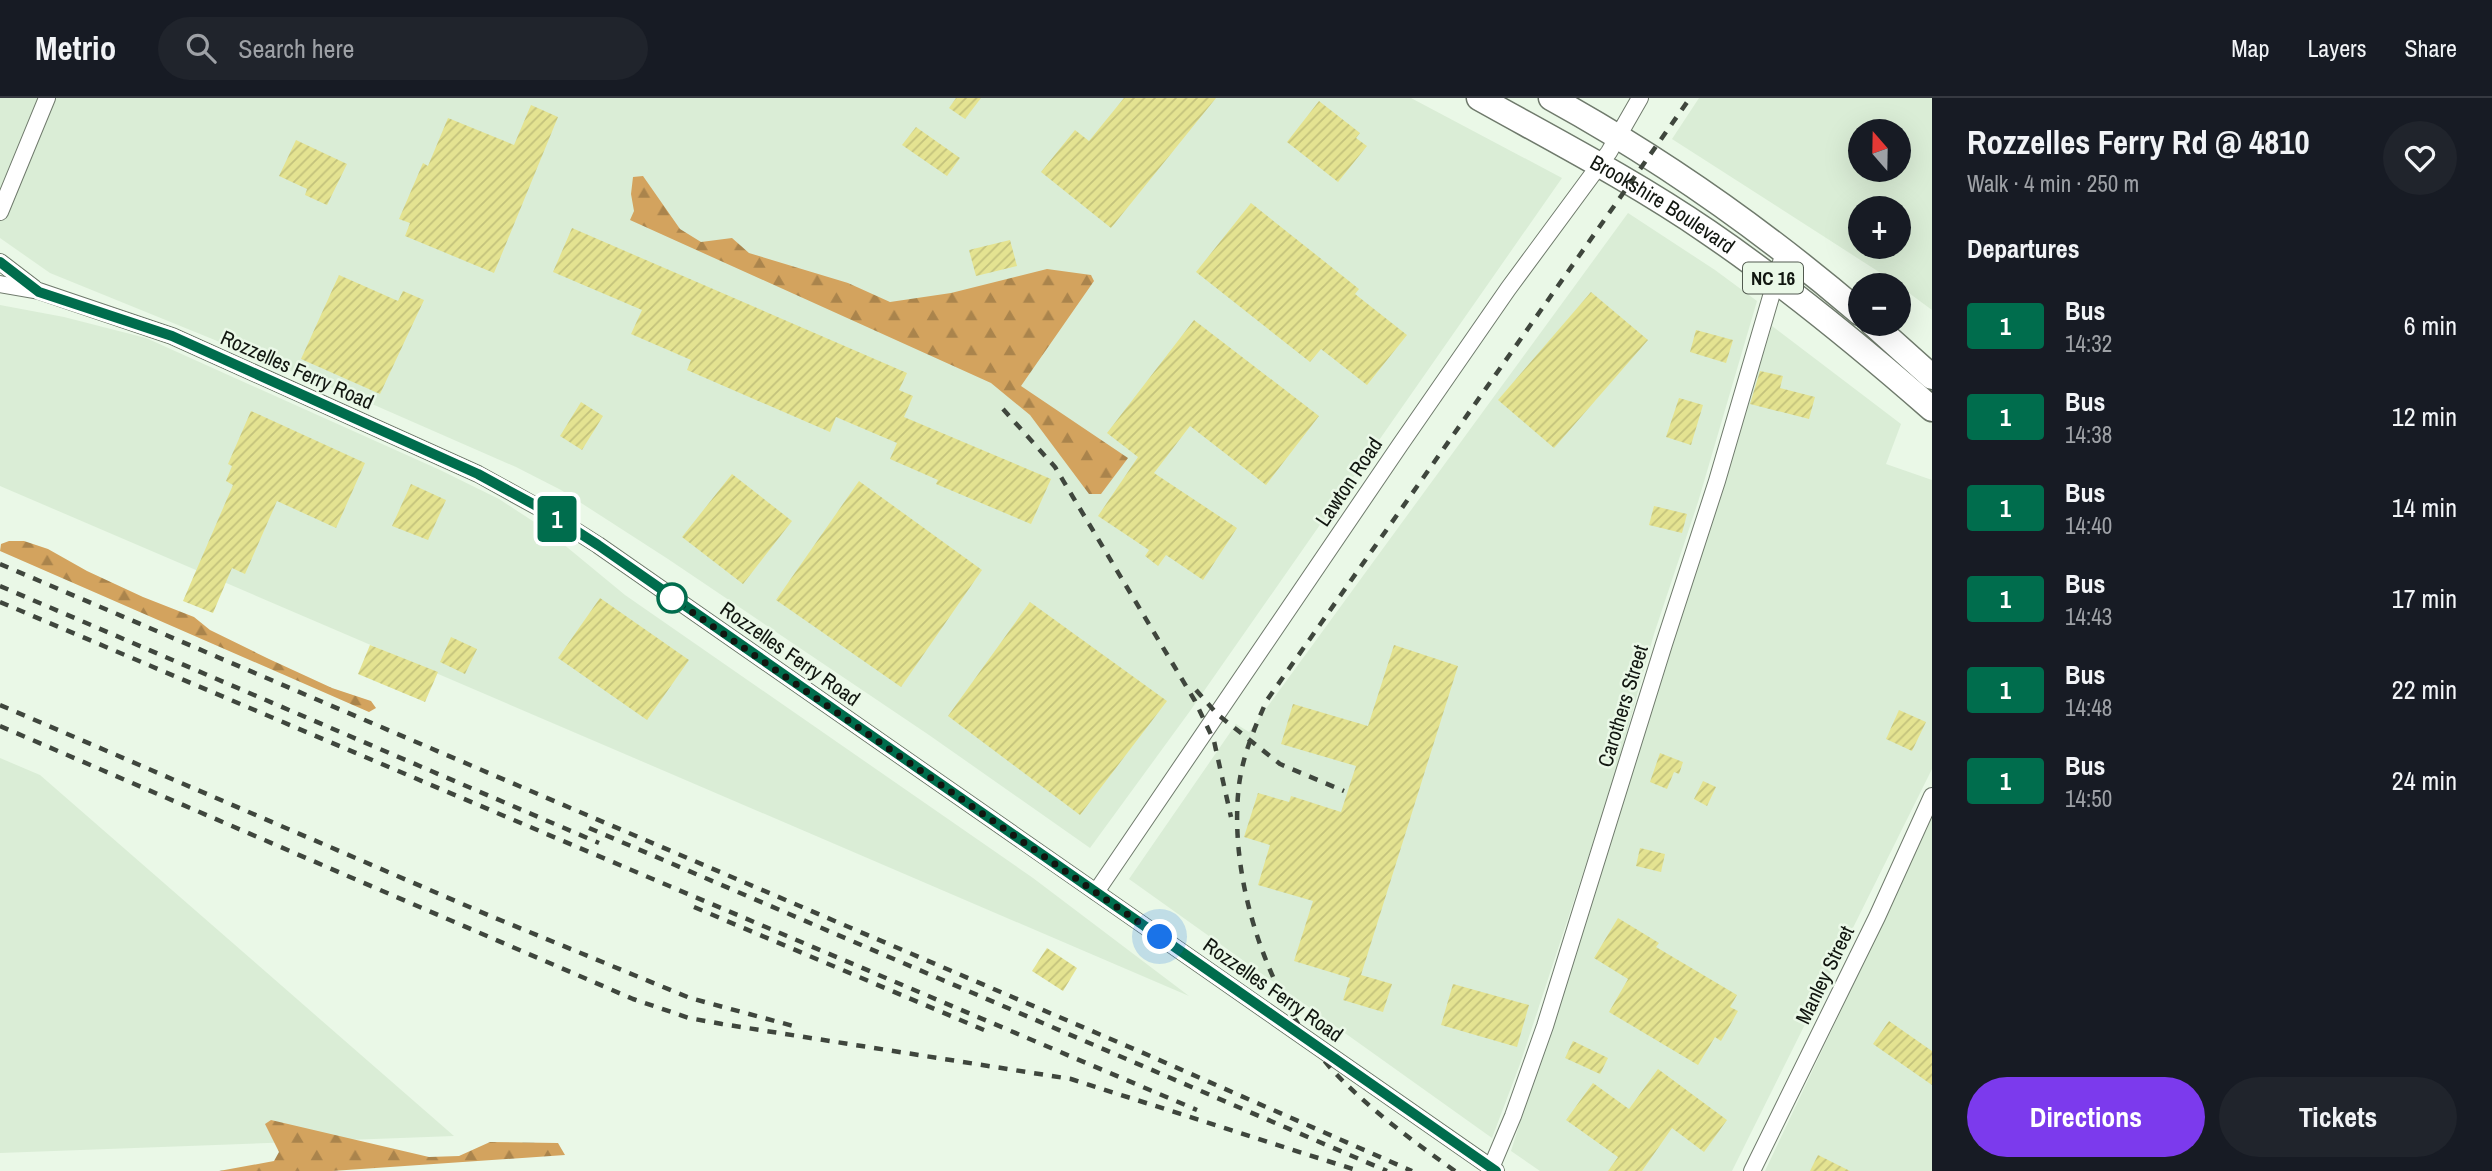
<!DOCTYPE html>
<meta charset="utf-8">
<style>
:root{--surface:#171b24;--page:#20242c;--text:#f1f3f6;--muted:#9ea1a6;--line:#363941;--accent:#7c3aed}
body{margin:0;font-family:"Archivo Narrow",sans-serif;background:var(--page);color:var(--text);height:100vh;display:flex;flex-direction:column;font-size:26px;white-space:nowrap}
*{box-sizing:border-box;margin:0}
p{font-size:23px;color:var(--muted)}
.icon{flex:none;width:38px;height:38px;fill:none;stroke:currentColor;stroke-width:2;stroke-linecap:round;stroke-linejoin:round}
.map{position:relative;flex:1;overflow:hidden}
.sheet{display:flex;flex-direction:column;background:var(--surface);width:560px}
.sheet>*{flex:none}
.badge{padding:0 14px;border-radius:5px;font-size:24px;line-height:46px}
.needle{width:46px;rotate:340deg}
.buttons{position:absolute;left:1848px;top:21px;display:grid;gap:14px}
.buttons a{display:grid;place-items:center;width:63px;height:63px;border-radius:50%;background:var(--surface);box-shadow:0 7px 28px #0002;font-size:35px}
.you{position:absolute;width:35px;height:35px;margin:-18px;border:5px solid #fff;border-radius:50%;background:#1a73e8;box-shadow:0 0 0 10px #1a73e833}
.map>.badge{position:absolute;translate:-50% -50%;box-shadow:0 0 0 4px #fff}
h2{padding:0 35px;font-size:26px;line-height:63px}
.round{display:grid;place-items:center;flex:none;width:74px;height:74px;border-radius:37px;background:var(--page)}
.head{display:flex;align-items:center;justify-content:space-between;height:119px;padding:0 35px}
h1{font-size:33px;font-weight:700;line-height:52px}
.action{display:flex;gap:14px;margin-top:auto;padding:14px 35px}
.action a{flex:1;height:80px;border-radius:42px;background:var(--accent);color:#fff;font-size:28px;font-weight:700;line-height:80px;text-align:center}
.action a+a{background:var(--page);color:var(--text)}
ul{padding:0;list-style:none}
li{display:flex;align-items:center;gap:21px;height:91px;padding:0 35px}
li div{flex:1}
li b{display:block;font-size:26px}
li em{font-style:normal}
li .badge{min-width:77px;font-weight:700;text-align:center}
header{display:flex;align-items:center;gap:42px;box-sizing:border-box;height:98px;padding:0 35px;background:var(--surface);border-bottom:2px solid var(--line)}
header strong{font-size:33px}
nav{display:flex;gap:38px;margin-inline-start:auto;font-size:24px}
.search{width:490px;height:63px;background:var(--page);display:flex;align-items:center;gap:18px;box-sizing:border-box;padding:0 24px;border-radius:38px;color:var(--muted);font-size:26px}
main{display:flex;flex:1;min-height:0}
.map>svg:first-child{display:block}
.built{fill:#daedd6;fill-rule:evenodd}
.forest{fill:url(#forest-firs)}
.building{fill:url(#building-hatch)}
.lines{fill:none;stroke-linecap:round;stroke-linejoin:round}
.minor-casing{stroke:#6f7a6c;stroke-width:18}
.highway-casing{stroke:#6f7a6c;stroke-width:27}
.minor{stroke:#fff;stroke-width:16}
.highway{stroke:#fff;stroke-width:24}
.rail{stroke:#3f463d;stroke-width:4.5;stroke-dasharray:9 9;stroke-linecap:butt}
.line-casing{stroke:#fff;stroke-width:16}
.line{stroke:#006d4d;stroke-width:10}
.walk{stroke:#111610;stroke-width:7;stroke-dasharray:0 12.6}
.stop-dot{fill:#fff;stroke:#006d4d;stroke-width:3.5}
.labels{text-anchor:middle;stroke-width:5;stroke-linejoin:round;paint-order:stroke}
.shield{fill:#eaf8e7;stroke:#525a50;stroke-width:2}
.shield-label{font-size:19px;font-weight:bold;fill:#111610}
.street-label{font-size:21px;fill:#111610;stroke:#eaf8e7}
</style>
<header>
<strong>Metrio</strong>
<div class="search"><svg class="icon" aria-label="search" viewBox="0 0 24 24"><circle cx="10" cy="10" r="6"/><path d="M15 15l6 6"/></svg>Search here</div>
<nav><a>Map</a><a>Layers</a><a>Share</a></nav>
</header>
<main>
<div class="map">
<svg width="1932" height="1073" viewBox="0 0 1932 1073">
<defs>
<pattern id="forest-firs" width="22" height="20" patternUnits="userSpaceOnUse" patternTransform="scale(1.75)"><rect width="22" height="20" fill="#d3a35e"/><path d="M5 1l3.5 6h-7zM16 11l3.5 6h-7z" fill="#aa844c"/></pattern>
<pattern id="building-hatch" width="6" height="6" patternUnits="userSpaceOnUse" patternTransform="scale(1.75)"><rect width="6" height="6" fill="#e4e391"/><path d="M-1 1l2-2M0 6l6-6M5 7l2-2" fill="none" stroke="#c3c27c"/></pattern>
</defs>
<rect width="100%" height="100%" fill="#eaf8e7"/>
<g class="built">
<path d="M0,0H1411L1562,80L1190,613L1090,750L929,637L668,461L561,392L516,369L372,306L50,175L0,140Z"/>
<path d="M1699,0H1932V212L1890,181L1672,41ZM1860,33H1899V72H1860ZM1860,110H1899V149H1860Z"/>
<path d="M1628,115L1715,172L1757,203L1698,404L1654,536L1612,687L1520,966L1492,1040L1129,781L1236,626L1249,634Z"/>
<path d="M0,207L64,219L146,240L440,372L499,401L545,431L625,497L1033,780L1189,898L0,388Z"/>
<path d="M1772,228L1901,326L1886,366L1932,382V671L1732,1073H1540L1511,1053Z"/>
<path d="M0,660L40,677L454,1038L0,1055Z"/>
<path d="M1932,720V1073H1765Z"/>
</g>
<g class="forest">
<path d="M643,78L680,131L701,144L732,140L749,155L848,185L890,204L951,195L1047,171L1091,177L1094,183L1021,288L1128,360L1101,396H1089L1030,317L991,285L630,122L634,113L631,96L633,79Z"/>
<path d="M9,443H24L48,451L87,473L143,499L194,519L210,532L269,561L332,590L371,603L376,610L369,614L0,453L1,446Z"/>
<path d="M271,1022L429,1059L459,1058L490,1044L558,1045L565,1057L332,1073H219L274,1063L279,1054L265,1026Z"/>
</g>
<g class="building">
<path d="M956,0H981L965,21L949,10Z"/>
<path d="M1124,0H1216L1111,130L1041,74L1075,32L1089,43Z"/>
<path d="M1319,3L1360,35L1356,40L1367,48L1338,84L1287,44Z"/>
<path d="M531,7L558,19L494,175L405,138L410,125L399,121L423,65L428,68L448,20L514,47Z"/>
<path d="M916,29L960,60L947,78L902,47Z"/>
<path d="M296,42L347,66L327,107L305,97L307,91L279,78Z"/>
<path d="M1251,105L1359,191L1355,196L1407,237L1367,287L1321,251L1310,264L1196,174Z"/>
<path d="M572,130L907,275L899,292L913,298L904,319L1051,381L1031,426L936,386L938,382L890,361L897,345L836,319L830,334L687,272L691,262L631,236L642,212L553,174Z"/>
<path d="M1010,142L1017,168L976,178L969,152Z"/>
<path d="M339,177L398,203L403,193L424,202L380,296L301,261Z"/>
<path d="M1591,194L1648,242L1554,350L1498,302Z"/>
<path d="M1194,222L1319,318L1266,387L1190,328L1154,375L1237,430L1203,482L1166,457L1158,468L1145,458L1149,452L1098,418L1138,359L1107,335Z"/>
<path d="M1696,232L1733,242L1726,265L1690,254Z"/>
<path d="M1760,273L1783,278L1780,290L1815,299L1809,321L1750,306Z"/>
<path d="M1679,300L1703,307L1691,347L1666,339Z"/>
<path d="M581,304L603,318L582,352L560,338Z"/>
<path d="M251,313L365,365L336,430L277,403L245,476L232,470L213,515L183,503L233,387L226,383L232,368L228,366Z"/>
<path d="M732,376L792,423L743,486L682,439Z"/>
<path d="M859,383L982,472L901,589L776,502Z"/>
<path d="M411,386L446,402L428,442L392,428Z"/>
<path d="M1654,408L1687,416L1682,435L1649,427Z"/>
<path d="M600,500L689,562L647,622L558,560Z"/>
<path d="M1030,504L1167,603L1080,717L948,618Z"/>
<path d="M451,539L477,551L465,576L440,564Z"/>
<path d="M370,547L438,574L425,604L358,576Z"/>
<path d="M1394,547L1458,568L1361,877L1392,886L1383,914L1343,902L1350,880L1294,863L1313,803L1258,787L1270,747L1244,739L1258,695L1289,704L1291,698L1341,714L1356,668L1281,646L1293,606L1368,628Z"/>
<path d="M1899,612L1926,624L1912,653L1886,641Z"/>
<path d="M1660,655L1683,664L1679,676L1674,674L1667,691L1650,684Z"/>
<path d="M1703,683L1716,689L1707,708L1694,701Z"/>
<path d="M1640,750L1665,756L1661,774L1636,768Z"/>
<path d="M1618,820L1659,845L1656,849L1737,897L1730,909L1738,913L1721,943L1715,939L1698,967L1609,914L1628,881L1594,860Z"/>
<path d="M1047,850L1077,870L1063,893L1032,873Z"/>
<path d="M1453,886L1529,907L1517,949L1441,927Z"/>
<path d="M1889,923L1932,953V987L1873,946Z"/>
<path d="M1573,943L1608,960L1600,976L1565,960Z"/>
<path d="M1658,971L1727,1022L1704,1054L1672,1030L1642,1073H1608L1618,1059L1566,1022L1593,985L1629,1011Z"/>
<path d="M1818,1057L1850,1073H1810Z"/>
</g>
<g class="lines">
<g class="minor-casing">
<g id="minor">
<path d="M0,114L47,0"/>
<path d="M0,164L34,190"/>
<path d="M0,186L39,193L172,238L478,376L543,412L598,447L1496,1073"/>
<path d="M1096,794L1400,347L1508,191L1609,54L1640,0"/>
<path d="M1491,1070L1513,1018L1545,928L1664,546L1717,383L1784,154"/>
<path d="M1752,1073L1877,819L1932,698"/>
</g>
</g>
<g class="highway-casing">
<g id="highway">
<path id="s1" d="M1479,0C1556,43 1635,84 1708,134C1787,188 1860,248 1932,311"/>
<path d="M1551,0C1660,60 1765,134 1860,215"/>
<path d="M1873,226L1932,279"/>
</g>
</g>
<use href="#minor" class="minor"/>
<use href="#highway" class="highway"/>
<g class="rail">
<path d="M1003,311L1055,369L1195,603L1214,643L1231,719"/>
<path d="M0,466L1141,954L1412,1073"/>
<path d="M0,488L599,745"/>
<path d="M0,504L1197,1012"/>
<path d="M1196,592L1217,616L1280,666L1344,693"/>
<path d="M0,607L488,817L690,900L797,929"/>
<path d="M0,628L633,901L689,920L722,926L1071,981L1359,1073"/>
<path d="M589,730L1387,1073"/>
<path d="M694,809L984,932"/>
<path d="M1455,1073C1417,1046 1380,1019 1347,987C1273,917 1227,787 1239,687C1243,656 1255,629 1267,602L1690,0"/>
</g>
</g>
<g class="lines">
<g class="line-casing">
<path id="line" d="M0,164L39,194L172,238L478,376L544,412L598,447L1496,1073"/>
</g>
<use href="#line" class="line"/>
<path class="walk" d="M672,500L1160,839"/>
</g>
<circle class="stop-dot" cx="672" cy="500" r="14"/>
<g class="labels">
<rect class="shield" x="1743" y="164.5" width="60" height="31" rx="5"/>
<g class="shield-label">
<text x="1773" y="187">NC 16</text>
</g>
<g class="street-label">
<text dy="7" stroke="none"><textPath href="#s1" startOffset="212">Brookshire Boulevard</textPath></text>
<text transform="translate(297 272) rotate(24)" y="7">Rozzelles Ferry Road</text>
<text transform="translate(1349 384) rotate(-56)" y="7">Lawton Road</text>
<text transform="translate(790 556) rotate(35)" y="7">Rozzelles Ferry Road</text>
<text transform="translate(1623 608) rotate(-73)" y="7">Carothers Street</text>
<text transform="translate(1825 877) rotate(-64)" y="7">Manley Street</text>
<text transform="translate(1273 892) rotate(35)" y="7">Rozzelles Ferry Road</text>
</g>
</g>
</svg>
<div class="buttons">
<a><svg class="needle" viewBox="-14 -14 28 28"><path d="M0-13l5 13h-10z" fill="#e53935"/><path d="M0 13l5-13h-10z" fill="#9ea1a6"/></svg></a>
<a>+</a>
<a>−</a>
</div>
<div class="you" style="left:1160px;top:839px"></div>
<b class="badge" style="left:557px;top:421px;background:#006d4d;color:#fff">1</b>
</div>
<section class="sheet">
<div class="head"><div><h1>Rozzelles Ferry Rd @ 4810</h1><p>Walk · 4 min · 250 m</p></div><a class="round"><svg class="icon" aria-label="heart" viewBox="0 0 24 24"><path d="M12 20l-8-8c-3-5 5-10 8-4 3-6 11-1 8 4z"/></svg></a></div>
<h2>Departures</h2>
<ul>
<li><span class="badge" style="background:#006d4d;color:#fff">1</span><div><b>Bus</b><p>14:32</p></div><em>6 min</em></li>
<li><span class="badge" style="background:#006d4d;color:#fff">1</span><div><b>Bus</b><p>14:38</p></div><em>12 min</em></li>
<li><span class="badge" style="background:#006d4d;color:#fff">1</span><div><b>Bus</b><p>14:40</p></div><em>14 min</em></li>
<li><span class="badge" style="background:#006d4d;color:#fff">1</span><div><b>Bus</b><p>14:43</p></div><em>17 min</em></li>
<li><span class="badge" style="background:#006d4d;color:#fff">1</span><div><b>Bus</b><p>14:48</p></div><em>22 min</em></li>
<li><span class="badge" style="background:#006d4d;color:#fff">1</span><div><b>Bus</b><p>14:50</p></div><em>24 min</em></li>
</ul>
<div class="action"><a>Directions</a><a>Tickets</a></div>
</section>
</main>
